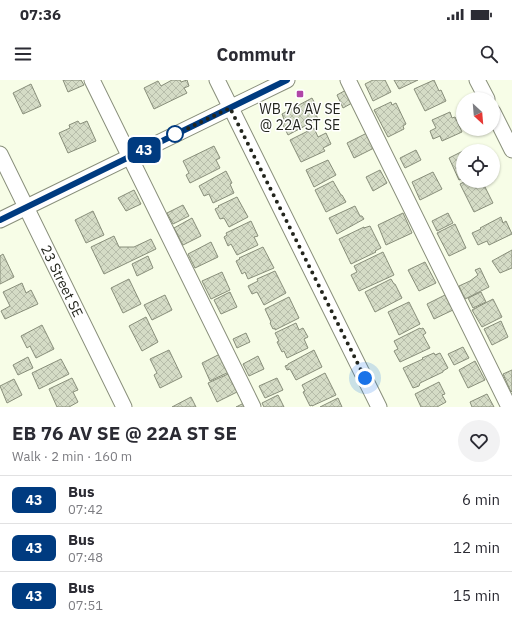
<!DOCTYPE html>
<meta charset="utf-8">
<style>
:root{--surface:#fff;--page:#f2f2f3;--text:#2b2b33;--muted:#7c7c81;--line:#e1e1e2}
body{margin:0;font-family:"IBM Plex Sans",sans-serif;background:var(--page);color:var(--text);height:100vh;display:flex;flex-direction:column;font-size:15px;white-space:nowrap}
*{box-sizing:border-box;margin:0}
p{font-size:13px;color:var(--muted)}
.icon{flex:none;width:22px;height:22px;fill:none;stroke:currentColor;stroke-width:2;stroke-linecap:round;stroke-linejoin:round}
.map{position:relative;height:327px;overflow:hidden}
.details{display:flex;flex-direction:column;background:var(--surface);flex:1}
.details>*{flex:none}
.badge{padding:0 8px;border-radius:6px;font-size:14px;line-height:26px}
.needle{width:26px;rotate:154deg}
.fabs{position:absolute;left:456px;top:12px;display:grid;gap:8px}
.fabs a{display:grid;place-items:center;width:44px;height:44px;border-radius:50%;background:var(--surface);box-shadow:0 1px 3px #0004;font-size:20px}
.you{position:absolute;width:20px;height:20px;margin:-10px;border:3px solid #fff;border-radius:50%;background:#1a73e8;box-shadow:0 0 0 6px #1a73e833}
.map>.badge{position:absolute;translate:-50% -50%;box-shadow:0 0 0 2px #fff}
.round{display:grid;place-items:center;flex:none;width:42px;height:42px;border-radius:21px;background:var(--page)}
.head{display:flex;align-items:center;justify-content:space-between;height:68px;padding:0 12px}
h1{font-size:19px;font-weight:800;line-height:30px}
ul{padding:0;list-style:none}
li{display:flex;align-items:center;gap:12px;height:48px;padding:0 12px;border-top:1px solid var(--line)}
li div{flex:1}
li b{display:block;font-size:15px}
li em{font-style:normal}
li .badge{min-width:44px;font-weight:700;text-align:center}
.status{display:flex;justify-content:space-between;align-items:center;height:28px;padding:0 20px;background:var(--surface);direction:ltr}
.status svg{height:11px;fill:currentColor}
header{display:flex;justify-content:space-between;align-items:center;height:52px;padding:0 12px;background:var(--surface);font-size:18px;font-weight:800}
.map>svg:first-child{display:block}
.building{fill:url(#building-cross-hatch);stroke:#888e7a}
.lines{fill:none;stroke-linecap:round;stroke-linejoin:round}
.minor-casing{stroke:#898f7b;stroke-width:17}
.minor{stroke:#fff;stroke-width:15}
.line-casing{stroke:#fff;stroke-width:9}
.line{stroke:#003b80;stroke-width:6}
.walk{stroke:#23251d;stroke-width:4;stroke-dasharray:0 7.2}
.poi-dot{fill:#b046a7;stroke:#fff;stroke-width:1.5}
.stop-dot{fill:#fff;stroke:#003b80;stroke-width:2}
.labels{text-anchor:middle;stroke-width:3;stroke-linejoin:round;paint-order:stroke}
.poi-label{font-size:14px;fill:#23251d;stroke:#fff}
.street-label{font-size:14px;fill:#23251d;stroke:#fff}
</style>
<div class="status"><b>07:36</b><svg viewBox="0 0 49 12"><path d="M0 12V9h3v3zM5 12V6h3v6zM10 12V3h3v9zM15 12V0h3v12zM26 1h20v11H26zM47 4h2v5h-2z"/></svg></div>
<header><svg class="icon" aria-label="menu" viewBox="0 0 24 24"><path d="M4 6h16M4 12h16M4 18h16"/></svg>Commutr<svg class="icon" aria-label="search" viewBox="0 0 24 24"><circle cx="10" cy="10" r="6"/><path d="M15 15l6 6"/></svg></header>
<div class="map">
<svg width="512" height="327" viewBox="0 0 512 327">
<defs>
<pattern id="building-cross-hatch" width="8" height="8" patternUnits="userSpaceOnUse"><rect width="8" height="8" fill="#d5dcc6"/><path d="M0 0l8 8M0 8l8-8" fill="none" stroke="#b7bdaa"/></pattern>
</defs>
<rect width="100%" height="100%" fill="#f7fde7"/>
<g class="building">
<path d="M63,0H81L84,5L68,12Z"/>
<path d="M172,0H180L181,2L187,0L189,6L184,8L187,13L154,29L144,8L158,1L161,6Z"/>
<path d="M373,0H385L391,12L373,21L365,4Z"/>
<path d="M394,0H418L399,9Z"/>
<path d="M434,0L439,11L441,10L446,21L425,31L414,9Z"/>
<path d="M31,4L41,26L23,34L13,13Z"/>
<path d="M346,10L352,23L343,28L337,15Z"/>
<path d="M312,18L316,26L313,28L318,39L288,55L282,43L285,42L282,34Z"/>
<path d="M391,22L392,25L396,23L406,44L403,46L404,49L388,57L374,30Z"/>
<path d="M450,32L452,38L455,37L462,52L442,61L440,56L433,59L430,51L436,48L432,40Z"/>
<path d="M78,41L80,44L87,41L96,61L68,73L59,53L70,48L69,45Z"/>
<path d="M314,48L318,57L326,53L331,64L323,68L325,71L301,82L290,60Z"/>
<path d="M367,53L374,68L354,78L347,63Z"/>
<path d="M214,66L220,78L216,80L220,88L190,103L186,95L189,93L183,81Z"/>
<path d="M467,69V71H463V98L459,100L449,78Z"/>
<path d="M416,70L421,80L405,88L400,78Z"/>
<path d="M328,80L336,95L314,107L306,90Z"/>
<path d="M380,90L387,103L373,111L366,97Z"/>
<path d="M226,91L232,103L230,104L234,113L213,123L209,114L204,116L199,106Z"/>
<path d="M433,92L442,109L420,120L412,102Z"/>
<path d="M333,101L341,115H342L346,122L326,132L315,110Z"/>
<path d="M466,101H482L493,123L474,132L460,104Z"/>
<path d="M134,110L141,124L126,131L118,118Z"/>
<path d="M237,117L248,137L229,147L224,138L220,139L215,129L219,127L218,126Z"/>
<path d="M183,125L189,136L173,144L167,133Z"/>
<path d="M355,126L360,136H362L364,139L337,154L329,138Z"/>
<path d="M93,131L104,155L86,163L75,140Z"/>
<path d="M403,133L412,153L386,165L378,145Z"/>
<path d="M448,133L453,143L437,151L432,141Z"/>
<path d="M501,137L503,143L506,141L512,154L489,165L487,161L478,165L472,153L481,149L480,148Z"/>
<path d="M192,138L201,156L183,165L174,148Z"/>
<path d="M251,141L258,156L254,157L258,165L237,175L231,164L228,166L224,157L227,155L226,153Z"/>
<path d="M455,144L466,168L449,176L437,153Z"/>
<path d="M370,146L381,168L375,171L376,172L351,184L339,159L364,147V148Z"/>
<path d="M114,156L119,167H134L151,159L156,169L104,194L91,167Z"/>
<path d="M211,162L218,177L195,188L188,174Z"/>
<path d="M263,167L274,188L248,199L245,192L242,194L236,181L240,179L239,178Z"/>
<path d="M512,170V188L500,193L492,181Z"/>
<path d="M383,172L394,195L359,211L351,195L357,192L354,186Z"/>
<path d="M3,174L14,197L0,204V176Z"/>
<path d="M148,176L153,188L137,196L132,184Z"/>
<path d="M425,182L436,203L419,211L408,190Z"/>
<path d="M480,188L489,207L465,219L459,206L470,201L478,195L475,190Z"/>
<path d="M275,191L286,213L264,225L257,212L252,214L248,206L258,201L257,199Z"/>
<path d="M222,192L230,210L211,219L202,201Z"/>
<path d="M129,199L141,224L123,233L111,208Z"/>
<path d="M391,199L394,204H395L402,218L375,232L365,212Z"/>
<path d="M22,203L26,213L31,210L38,224L5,239L1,231L10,226L3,212Z"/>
<path d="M230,212L237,227L221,234L214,220Z"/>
<path d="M481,212L486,222L473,228L468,218Z"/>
<path d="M165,215L172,230L152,240L144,225Z"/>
<path d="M445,215L453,230L434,239L427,224Z"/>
<path d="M289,217L299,238L275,250V248L273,249L270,243L271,242L265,229Z"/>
<path d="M493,219L502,237L482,247L472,230Z"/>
<path d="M409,222L420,244L399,255L388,232Z"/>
<path d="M146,237L158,262L142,271L129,246Z"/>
<path d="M501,241L508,257L492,265L484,249Z"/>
<path d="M296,243L299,250L303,248L308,257L304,259L308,268L287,278L284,271L282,272L277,262L279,261L275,253Z"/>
<path d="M42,245L54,269L36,278L30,266L27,268L21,256Z"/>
<path d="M420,248L421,249L423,248L426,253L423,255L430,268L400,282L394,271L398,269L394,261Z"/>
<path d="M246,253L250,262L237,268L233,259Z"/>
<path d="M463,267L469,278L454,285L448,274Z"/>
<path d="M169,270L182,297L160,308L154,295L157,293L150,279Z"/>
<path d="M314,270L322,287L296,300L290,289L287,290L285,286L288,285V284Z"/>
<path d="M434,273L435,275L440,273L448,288L443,291V292L420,303L419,306L413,308L403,288L423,279L422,278Z"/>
<path d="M220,274L229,292L210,301L202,283Z"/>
<path d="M258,276L264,289L249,296L243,284Z"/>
<path d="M28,277L33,288L18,295L13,285Z"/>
<path d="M61,279L69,294L39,309L32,293Z"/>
<path d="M475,281L485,300L468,308L459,290Z"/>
<path d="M512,290V311L511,312L503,294Z"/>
<path d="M325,293L336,315L312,326V325L310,326L303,312L305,311L302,305Z"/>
<path d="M228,294L237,312L217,322L208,303Z"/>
<path d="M72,298L78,310L73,312L78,322L69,327H57L49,309Z"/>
<path d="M277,298L283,310L265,318L259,306Z"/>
<path d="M14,299L22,315L7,323L0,306Z"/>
<path d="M439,302L445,314L442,315L446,322L437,327H421L415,314Z"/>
<path d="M487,314L494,327H472L470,322Z"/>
<path d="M278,315L284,327H264L262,323Z"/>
<path d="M191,317L196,327H172Z"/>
<path d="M338,318L342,327H320Z"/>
<path d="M244,323L246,327H236Z"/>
</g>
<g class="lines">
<g class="minor-casing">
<g id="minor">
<path d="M92,0L253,327"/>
<path d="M217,0L379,327"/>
<path d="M348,0L509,327"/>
<path d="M477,0L487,19"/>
<path d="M493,32L512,70"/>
<path d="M0,74L124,327"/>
<path d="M0,140L287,0"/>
</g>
</g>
<use href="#minor" class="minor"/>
</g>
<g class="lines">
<g class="line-casing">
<path id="line" d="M0,140L287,0"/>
</g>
<use href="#line" class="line"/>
<path class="walk" d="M175,54L172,56L230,28L365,298"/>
</g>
<rect class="poi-dot" x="296" y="10" width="8" height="8" rx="2"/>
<circle class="stop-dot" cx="175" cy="54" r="8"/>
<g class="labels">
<g class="poi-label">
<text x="300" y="34">WB 76 AV SE<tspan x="300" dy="16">@ 22A ST SE</tspan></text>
</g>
<g class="street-label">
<text transform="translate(62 201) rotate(64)" y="5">23 Street SE</text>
</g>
</g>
</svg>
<div class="fabs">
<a><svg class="needle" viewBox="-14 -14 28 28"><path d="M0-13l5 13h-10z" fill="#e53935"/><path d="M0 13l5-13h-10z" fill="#7c7c81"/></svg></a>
<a><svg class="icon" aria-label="locate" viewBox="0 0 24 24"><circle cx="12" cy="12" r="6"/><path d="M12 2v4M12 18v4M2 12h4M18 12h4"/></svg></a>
</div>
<div class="you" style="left:365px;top:298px"></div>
<b class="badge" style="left:144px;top:70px;background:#003b80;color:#fff">43</b>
</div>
<section class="details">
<div class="head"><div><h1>EB 76 AV SE @ 22A ST SE</h1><p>Walk · 2 min · 160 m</p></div><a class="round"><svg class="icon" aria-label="heart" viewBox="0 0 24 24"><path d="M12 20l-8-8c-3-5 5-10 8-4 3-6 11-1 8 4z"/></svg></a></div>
<ul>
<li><span class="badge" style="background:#003b80;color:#fff">43</span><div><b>Bus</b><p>07:42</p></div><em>6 min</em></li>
<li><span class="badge" style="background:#003b80;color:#fff">43</span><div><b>Bus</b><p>07:48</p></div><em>12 min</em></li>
<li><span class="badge" style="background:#003b80;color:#fff">43</span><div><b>Bus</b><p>07:51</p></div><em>15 min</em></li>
</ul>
</section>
